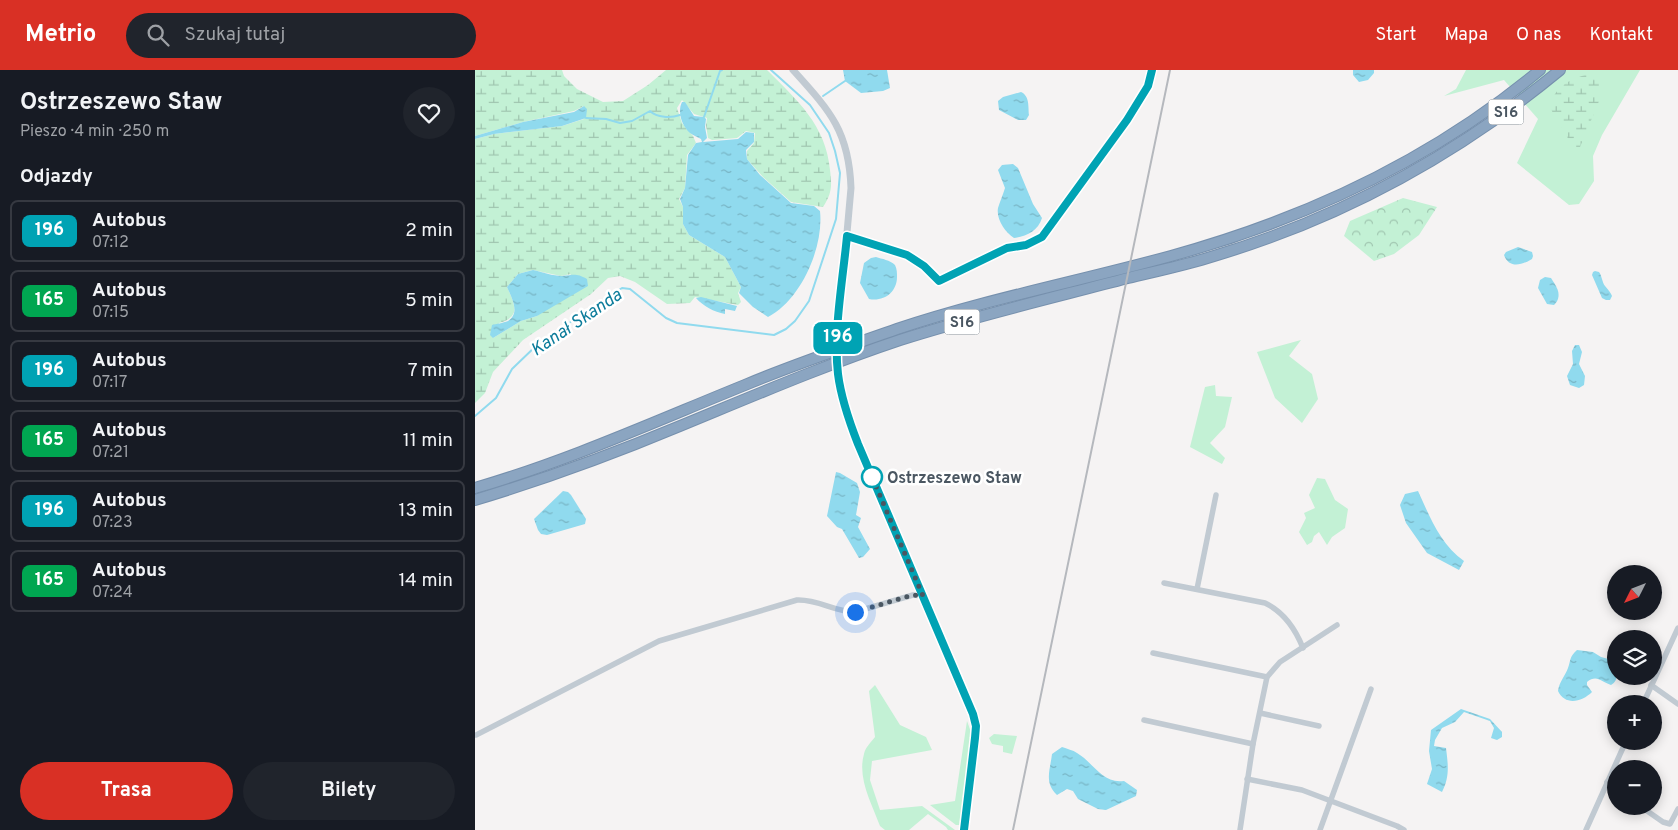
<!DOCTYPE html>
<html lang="pl">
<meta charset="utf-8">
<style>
:root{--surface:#171b24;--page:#20242c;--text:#f1f3f6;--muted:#9ea1a6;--line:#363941;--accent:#d93025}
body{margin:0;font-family:Overpass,sans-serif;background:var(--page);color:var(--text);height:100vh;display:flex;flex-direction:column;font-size:19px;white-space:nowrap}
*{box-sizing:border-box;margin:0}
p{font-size:16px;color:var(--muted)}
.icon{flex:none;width:28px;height:28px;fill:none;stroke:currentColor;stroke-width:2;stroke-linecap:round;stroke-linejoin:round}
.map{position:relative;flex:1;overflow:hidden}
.side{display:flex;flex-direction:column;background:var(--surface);width:475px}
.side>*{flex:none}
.badge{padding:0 10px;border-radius:8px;font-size:18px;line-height:32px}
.needle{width:32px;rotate:228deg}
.controls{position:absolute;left:1132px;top:495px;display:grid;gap:10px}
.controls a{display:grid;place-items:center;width:55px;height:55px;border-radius:50%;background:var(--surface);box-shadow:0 2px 12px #0003;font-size:25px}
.you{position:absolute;width:25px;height:25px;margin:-12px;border:4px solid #fff;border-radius:50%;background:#1a73e8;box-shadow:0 0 0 8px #1a73e833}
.map>.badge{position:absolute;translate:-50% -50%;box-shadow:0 0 0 2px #fff}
h2{padding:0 20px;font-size:19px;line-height:45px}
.round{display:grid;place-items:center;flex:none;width:52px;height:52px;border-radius:26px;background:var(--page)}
.head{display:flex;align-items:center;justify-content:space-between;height:85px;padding:0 20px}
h1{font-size:24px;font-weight:700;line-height:38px}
.primary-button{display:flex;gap:10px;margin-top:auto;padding:10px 20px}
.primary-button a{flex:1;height:58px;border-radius:30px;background:var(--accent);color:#fff;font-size:20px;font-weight:700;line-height:58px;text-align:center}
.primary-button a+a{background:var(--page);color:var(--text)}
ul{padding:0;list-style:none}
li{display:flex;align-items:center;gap:15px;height:62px;margin:0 10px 8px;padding:0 10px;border:2px solid var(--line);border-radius:8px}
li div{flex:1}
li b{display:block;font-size:19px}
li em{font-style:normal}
li .badge{min-width:55px;font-weight:700;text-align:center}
header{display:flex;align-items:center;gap:30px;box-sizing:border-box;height:70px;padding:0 25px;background:var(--accent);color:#fff}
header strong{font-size:24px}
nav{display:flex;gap:28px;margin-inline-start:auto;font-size:18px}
.search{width:350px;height:45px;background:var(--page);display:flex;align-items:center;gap:12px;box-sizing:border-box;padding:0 18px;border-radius:28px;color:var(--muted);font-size:19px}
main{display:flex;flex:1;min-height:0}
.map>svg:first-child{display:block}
.green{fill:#c3f1d5}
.forest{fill:url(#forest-crowns)}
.wetland{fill:url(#wetland-marsh);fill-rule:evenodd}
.water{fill:url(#water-ripples)}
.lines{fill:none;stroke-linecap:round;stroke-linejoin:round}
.stream{stroke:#90daee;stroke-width:2}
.motorway-casing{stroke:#7690ad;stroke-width:12}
.minor{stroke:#c1cad2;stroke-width:5.5}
.tertiary{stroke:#c1cad2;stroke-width:7}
.motorway{stroke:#8ba5c1;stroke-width:10}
.rail{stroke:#b5b8bd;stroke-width:2}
.tertiary-bridge{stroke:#c1cad2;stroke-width:7}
.line-casing{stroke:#fff;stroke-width:11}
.line{stroke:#00a3b4;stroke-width:8}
.walk{stroke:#4a5661;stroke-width:5;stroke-dasharray:0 9}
.stop-dot{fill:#fff;stroke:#00a3b4;stroke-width:2.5}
.labels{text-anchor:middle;stroke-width:5;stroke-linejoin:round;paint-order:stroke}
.shield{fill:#fff;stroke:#808990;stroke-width:1}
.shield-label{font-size:15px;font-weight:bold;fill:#4a5661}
.stop-label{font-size:16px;font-weight:bold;fill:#4a5661;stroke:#fff;text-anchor:start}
.water-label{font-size:18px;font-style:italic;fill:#0c7c9b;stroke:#fff}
</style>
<header>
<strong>Metrio</strong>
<div class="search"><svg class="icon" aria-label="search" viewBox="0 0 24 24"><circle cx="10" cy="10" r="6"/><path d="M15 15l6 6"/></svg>Szukaj tutaj</div>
<nav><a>Start</a><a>Mapa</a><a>O nas</a><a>Kontakt</a></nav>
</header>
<main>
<section class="side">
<div class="head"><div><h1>Ostrzeszewo Staw</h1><p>Pieszo · 4 min · 250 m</p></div><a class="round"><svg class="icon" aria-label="heart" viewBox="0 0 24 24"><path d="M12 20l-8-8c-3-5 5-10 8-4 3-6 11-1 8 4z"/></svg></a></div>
<h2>Odjazdy</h2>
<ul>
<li><span class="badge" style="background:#00a3b4;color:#fff">196</span><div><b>Autobus</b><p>07:12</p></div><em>2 min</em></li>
<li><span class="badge" style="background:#00a651;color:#fff">165</span><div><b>Autobus</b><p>07:15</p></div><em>5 min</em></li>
<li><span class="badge" style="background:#00a3b4;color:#fff">196</span><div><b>Autobus</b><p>07:17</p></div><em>7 min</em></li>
<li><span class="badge" style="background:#00a651;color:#fff">165</span><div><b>Autobus</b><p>07:21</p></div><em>11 min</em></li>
<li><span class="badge" style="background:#00a3b4;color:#fff">196</span><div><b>Autobus</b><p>07:23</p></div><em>13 min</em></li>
<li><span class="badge" style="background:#00a651;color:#fff">165</span><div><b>Autobus</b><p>07:24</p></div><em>14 min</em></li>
</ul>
<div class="primary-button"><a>Trasa</a><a>Bilety</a></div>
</section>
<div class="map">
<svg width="1203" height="760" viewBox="0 0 1203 760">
<defs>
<pattern id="forest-crowns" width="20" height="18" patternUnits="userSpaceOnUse" patternTransform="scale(1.25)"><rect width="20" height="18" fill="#c3f1d5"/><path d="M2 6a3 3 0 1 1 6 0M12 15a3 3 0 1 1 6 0" fill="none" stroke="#a0c6b0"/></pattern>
<pattern id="wetland-marsh" width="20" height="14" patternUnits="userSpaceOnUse" patternTransform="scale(1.25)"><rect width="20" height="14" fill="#c3f1d5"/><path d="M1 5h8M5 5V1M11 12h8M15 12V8" fill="none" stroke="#a0c6b0"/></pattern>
<pattern id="water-ripples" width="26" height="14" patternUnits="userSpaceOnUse" patternTransform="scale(1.25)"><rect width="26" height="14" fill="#90daee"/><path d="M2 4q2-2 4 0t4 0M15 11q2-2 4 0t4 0" fill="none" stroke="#78b4c4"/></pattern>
</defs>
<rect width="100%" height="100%" fill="#f5f3f3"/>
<g class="green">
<path d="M991,0H1165L1127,65L1118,86L1119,111L1104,134L1094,135L1042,93L1063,49L1029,10L969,26L981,19Z"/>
<path d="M826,270L814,286L837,304L843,329L827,353L800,328L782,282Z"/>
<path d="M740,315L741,326L757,327L750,357L735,373L750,388L747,394L715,377L730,317Z"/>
<path d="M842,408L850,409L860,430L873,439L870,458L857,467L852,475L844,462L839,466L837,472L832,475L824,462L831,448L829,443L840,438L834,425Z"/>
<path d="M400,615L425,655L451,667L457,680L397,691L395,710L405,740L447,736L480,760H473L471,757L453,744L434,760H410L405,756C397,734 382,708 389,684C390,678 396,672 400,667L394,621Z"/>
<path d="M492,651L497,665L487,755H481L455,735L480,731Z"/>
<path d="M519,664L542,666L537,684L528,682V676L517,674L514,668Z"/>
</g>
<path class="forest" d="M928,128L962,137L944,165L919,184L899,191L869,166L875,151Z"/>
<g class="wetland">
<path d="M0,0H87L89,6L102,19L128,32L148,31L173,15L191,0H292C322,30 351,55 355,100C357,116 357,123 348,137L316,132L288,107L272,89V81L279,73L280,63L271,61L262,68L237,70L233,68L231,55L232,48L219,44L207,30L202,38L207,53L218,66L221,73L212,85L210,118L204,129L208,137V154L214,165L250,187L266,217L263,223L266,232L263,235L220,227L215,233L192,234L160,212L145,206L133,208L116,224L48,270L18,302L10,323L0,333V69L19,64L87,56L109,49V36L99,41L48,52L0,66ZM58,200L86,206L96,204L62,246L46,251L18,268L24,253C47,247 39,233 32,217L43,204Z"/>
<path d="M1112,4L1125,13V29L1105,77L1099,80C1092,64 1081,51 1074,35C1084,14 1091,12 1112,4Z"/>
</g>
<g class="water">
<path d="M368,0H412L415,18L408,21L386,23L370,11Z"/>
<path d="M878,0H899V3L893,10L884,12L878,5Z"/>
<path d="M546,22C555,26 553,37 554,45L551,50H543L524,40L523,31L528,27Z"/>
<path d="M207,32H210L219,46L229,47L231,49L230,57L232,68L228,72L263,69L271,62L279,63V72L271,80L272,89L285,105L316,133L339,136L345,141C349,177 326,230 293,247L278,237L264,223L266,217L250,187L214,165L208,154V137L205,129L210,118L213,85L221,73L227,72L226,69C222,67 218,65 215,63C207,56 202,42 207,32Z"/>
<path d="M109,36L112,39L111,48L87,56L19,64L0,69V66L48,52L99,42Z"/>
<path d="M538,94L543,98L558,134L567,148C563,161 552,166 539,168C530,162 521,149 523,138C525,131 528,125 530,118L523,100L527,95Z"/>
<path d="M1043,177L1057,182L1058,186L1057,189C1047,195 1034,199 1029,185L1031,182Z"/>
<path d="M401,187C407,189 415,190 420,195C422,199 422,203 422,207C422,222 409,232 394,229L385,213L389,193L396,188Z"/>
<path d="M58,200C67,202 78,206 87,206C99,205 101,203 112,209L113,216L62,246L46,251L18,268L15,265L17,255C21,254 28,253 33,251C46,243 36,227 32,217L43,204Z"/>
<path d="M1120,201L1124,202C1127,206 1127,212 1130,216C1133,220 1135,221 1137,226L1135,230H1131L1127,228L1117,205L1118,202Z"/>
<path d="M1070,207L1076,208C1082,217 1088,226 1079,235L1072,234L1063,218L1065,210Z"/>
<path d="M226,227L262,236L260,241L250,239V244C239,242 228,236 221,228Z"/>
<path d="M1100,275H1104L1107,282L1104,294L1110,306L1109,315L1104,318L1095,315L1092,306L1098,294L1097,281Z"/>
<path d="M361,402L365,403L382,413L385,422L381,445L386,448L383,457L395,479L388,487L384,488L367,459L362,457L352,446Z"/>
<path d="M88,421L93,422L96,425L111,449L110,454L72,465L66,464L63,460L59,449Z"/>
<path d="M943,421C955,447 965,474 989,491L984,500L952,483L931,453L925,435L930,424Z"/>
<path d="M1102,580L1118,582L1126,587L1141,591C1141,601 1145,610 1136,615C1126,612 1122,604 1112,612V615L1117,622C1107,632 1090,636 1083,621C1084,612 1090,606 1093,598C1096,590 1094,587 1102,580Z"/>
<path d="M986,639L1015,649L1027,662V667L1022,670L1016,668L1019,658L1015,651L989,642L980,652L967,658L960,670L959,676L971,678C973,694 975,707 967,722L952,714L957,699L954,681L956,660Z"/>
<path d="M587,677C592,679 598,680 602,683C619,693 627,714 649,711L662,720L661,726L631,740L623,739L603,729L598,721L592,719L582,725C569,712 575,701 577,684Z"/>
</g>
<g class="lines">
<g class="stream">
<path d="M348,26L370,11"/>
<path d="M229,47L245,1L247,0"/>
<path d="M111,48L131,49L145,53L157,51L175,41C182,48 196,48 205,45"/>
<path d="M0,346L21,328L37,299L64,273L147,218L155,219L191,248L202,253L299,265L311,259L320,251L334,231L361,149L365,103L360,81L354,63L335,35L296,0"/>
</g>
<g class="motorway-casing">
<g id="motorway">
<path d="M0,418C93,391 181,351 270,315C320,294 371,277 422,259C512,229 605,211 696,186C830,149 957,90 1065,0"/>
<path d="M0,430C70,409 138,384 205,356C278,326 350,295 425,270C500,246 577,228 653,208C682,201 711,195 739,186C866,148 983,84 1085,0"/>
</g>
</g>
<g class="minor">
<path d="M372,166L432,185L449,196L464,211L532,178L551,175L567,167L652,50L673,16L677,0"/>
<path d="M689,513L790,533C809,542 820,558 828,578"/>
<path d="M722,519L741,425"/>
<path d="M678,583L792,607"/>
<path d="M1176,615L1203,634"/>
<path d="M1168,634L1203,558"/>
<path d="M785,643L844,656"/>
<path d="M669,650L778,674"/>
<path d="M1,665L184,571L322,530C343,529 360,542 380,542L438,525L448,526"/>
<path d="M772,709L827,720L922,756L929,760"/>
<path d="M1132,712L1141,719"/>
<path d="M1165,736L1188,752L1195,754L1203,739"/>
<path d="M765,760L778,674L792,607L805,592L862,555"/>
<path d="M845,760L896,619"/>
<path d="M1111,760L1151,671"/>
</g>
<g class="tertiary">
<path d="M318,0C355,41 374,61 376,118L364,252"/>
<path d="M363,303L370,340L383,374L498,644L501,656V668L489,760"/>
</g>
<use href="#motorway" class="motorway"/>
<path class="rail" d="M538,760L695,0"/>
<path class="tertiary-bridge" d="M363,303L362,286L364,252"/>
</g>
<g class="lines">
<g class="line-casing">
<path id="line" d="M489,760L500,668L501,656L498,644L383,374C374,351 366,328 363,304C358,262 368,209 372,166L432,185L449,196L464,211L532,178L551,175L567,167L652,50L673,16L677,0"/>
</g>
<use href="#line" class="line"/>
<path class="walk" d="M380,542L438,525L448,526L397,407"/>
</g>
<circle class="stop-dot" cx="397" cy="407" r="10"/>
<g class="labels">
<g class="shield">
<rect x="1013.5" y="29.5" width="35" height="25" rx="4"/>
<rect x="469.5" y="239.5" width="35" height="25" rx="4"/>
</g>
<g class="shield-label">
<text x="1031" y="47">S16</text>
<text x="487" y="257">S16</text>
</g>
<g class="stop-label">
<text x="412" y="413">Ostrzeszewo Staw</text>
</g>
<g class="water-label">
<text transform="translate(101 252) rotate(-34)" y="6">Kanał Skanda</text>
</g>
</g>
</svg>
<div class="controls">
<a><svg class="needle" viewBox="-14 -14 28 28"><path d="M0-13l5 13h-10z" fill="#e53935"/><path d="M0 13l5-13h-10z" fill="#9ea1a6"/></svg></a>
<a><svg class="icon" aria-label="layers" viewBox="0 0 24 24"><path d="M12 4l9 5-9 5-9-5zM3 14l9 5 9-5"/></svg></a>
<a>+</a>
<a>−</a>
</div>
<div class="you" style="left:380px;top:542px"></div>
<b class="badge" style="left:363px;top:268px;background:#00a3b4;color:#fff">196</b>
</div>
</main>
